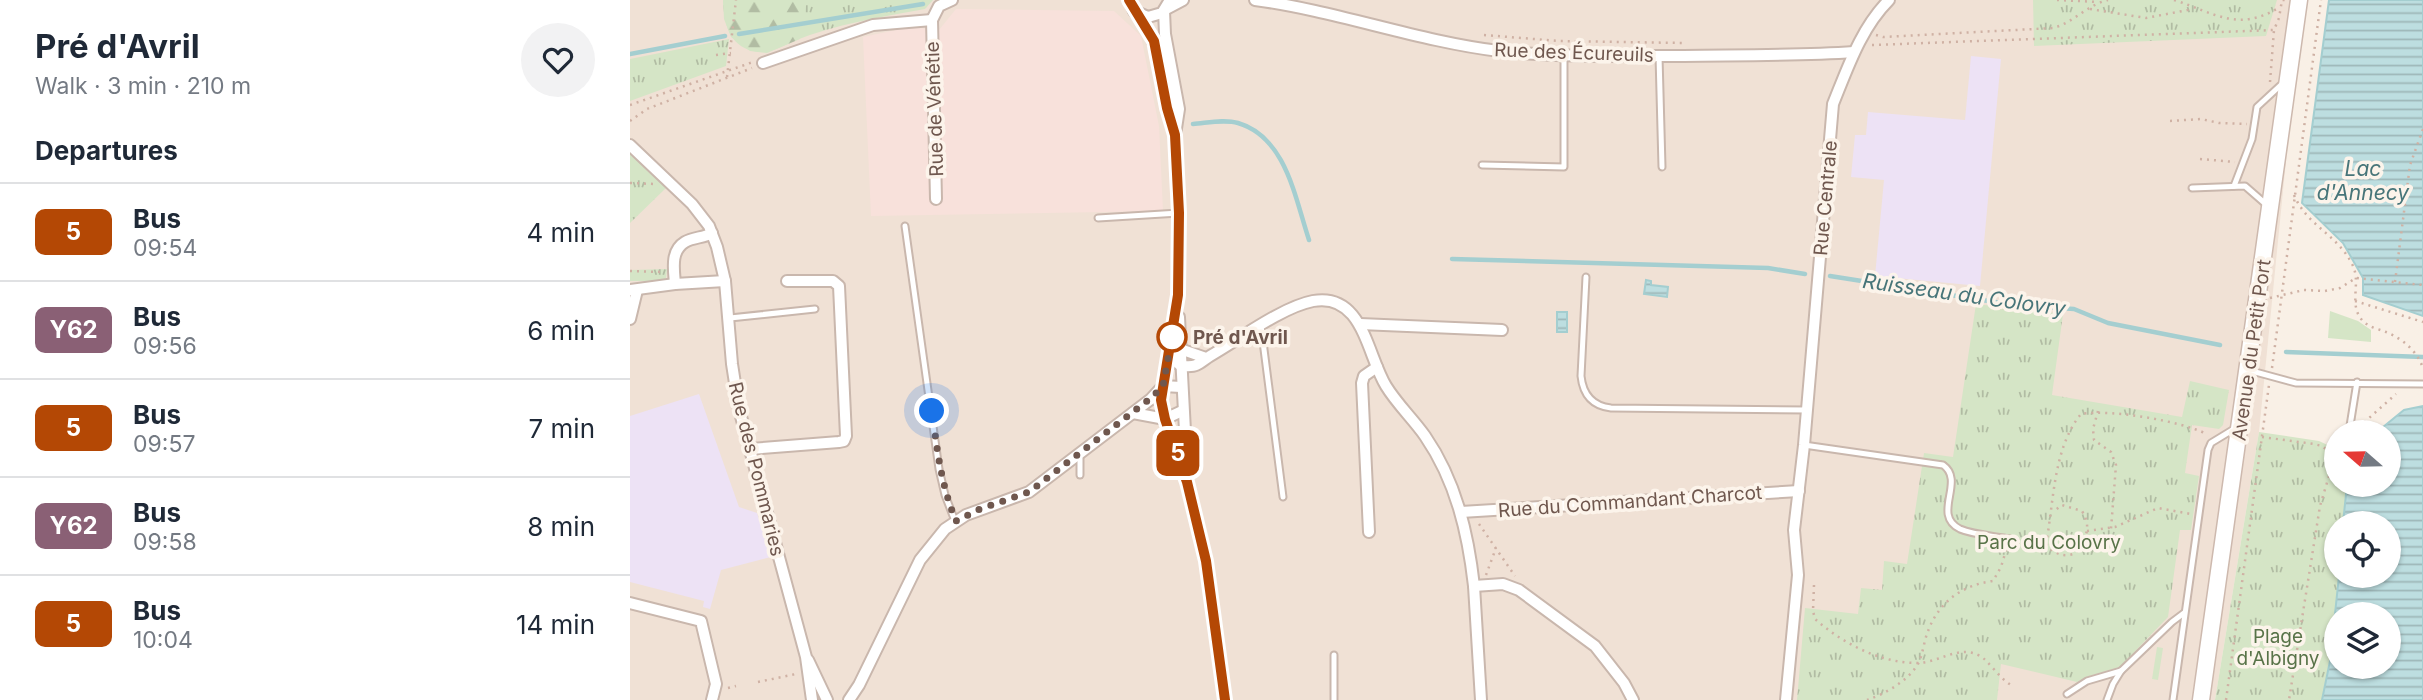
<!DOCTYPE html>
<meta charset="utf-8">
<style>
:root{--surface:#fff;--page:#f2f2f3;--text:#1f2937;--muted:#747a83;--line:#e0e1e3}
body{margin:0;font-family:Inter,sans-serif;background:var(--page);color:var(--text);height:100vh;display:flex;flex-direction:column;font-size:26px;white-space:nowrap}
*{box-sizing:border-box;margin:0}
p{font-size:23px;color:var(--muted)}
.icon{flex:none;width:38px;height:38px;fill:none;stroke:currentColor;stroke-width:2;stroke-linecap:round;stroke-linejoin:round}
.map{position:relative;flex:1;overflow:hidden}
.details{display:flex;flex-direction:column;background:var(--surface);width:630px}
.details>*{flex:none}
.badge{padding:0 14px;border-radius:10px;font-size:24px;line-height:46px}
.needle{width:46px;rotate:290deg}
.controls{position:absolute;left:1694px;top:420px;display:grid;gap:14px}
.controls a{display:grid;place-items:center;width:77px;height:77px;border-radius:50%;background:var(--surface);box-shadow:0 2px 5px #0004;font-size:35px}
.you{position:absolute;width:35px;height:35px;margin:-18px;border:5px solid #fff;border-radius:50%;background:#1a73e8;box-shadow:0 0 0 10px #1a73e833}
.map>.badge{position:absolute;translate:-50% -50%;box-shadow:0 0 0 4px #fff}
h2{padding:0 35px;font-size:26px;line-height:63px}
.round{display:grid;place-items:center;flex:none;width:74px;height:74px;border-radius:37px;background:var(--page)}
.head{display:flex;align-items:center;justify-content:space-between;height:119px;padding:0 35px}
h1{font-size:33px;font-weight:700;line-height:52px}
ul{padding:0;list-style:none}
li{display:flex;align-items:center;gap:21px;height:98px;padding:0 35px;border-top:2px solid var(--line)}
li div{flex:1}
li b{display:block;font-size:26px}
li em{font-style:normal}
li .badge{min-width:77px;font-weight:700;text-align:center}
main{display:flex;flex:1;min-height:0}
.map>svg:first-child{display:block}
.residential{fill:#f0e1d5}
.commercial{fill:#f8e1db}
.education{fill:#ede2f5}
.grass{fill:url(#grass-tufts)}
.forest{fill:url(#forest-firs)}
.pitch{fill:#d5e5c6}
.water{fill:url(#water-rules);stroke:#a4ced0;stroke-width:2;fill-rule:evenodd}
.lines{fill:none;stroke-linecap:round;stroke-linejoin:round}
.stream{stroke:#a4ced0;stroke-width:4.5}
.lane-casing{stroke:#c9b7ad;stroke-width:9}
.street-casing{stroke:#c9b7ad;stroke-width:14}
.secondary-casing{stroke:#cdb9ae;stroke-width:19}
.path{stroke:#cfb1a4;stroke-width:2.5;stroke-dasharray:2 5;stroke-linecap:butt}
.lane{stroke:#fff;stroke-width:5}
.street{stroke:#fff;stroke-width:10}
.secondary{stroke:#fff;stroke-width:16}
.line-casing{stroke:#fff;stroke-width:16}
.line{stroke:#b44805;stroke-width:10}
.walk{stroke:#6f574e;stroke-width:7;stroke-dasharray:0 12.6}
.stop-dot{fill:#fff;stroke:#b44805;stroke-width:3.5}
.labels{text-anchor:middle;stroke-width:7;stroke-linejoin:round;paint-order:stroke}
.street-label{font-size:19px;fill:#6f574e;stroke:#fcf4eb}
.stop-label{font-size:19px;font-weight:bold;fill:#6f574e;stroke:#fcf4eb;text-anchor:start}
.park-label{font-size:19px;fill:#587348;stroke:#fcf4eb}
.water-label{font-size:21px;font-style:italic;fill:#477579;stroke:#fcf4eb}
</style>
<main>
<section class="details">
<div class="head"><div><h1>Pré d'Avril</h1><p>Walk · 3 min · 210 m</p></div><a class="round"><svg class="icon" aria-label="heart" viewBox="0 0 24 24"><path d="M12 20l-8-8c-3-5 5-10 8-4 3-6 11-1 8 4z"/></svg></a></div>
<h2>Departures</h2>
<ul>
<li><span class="badge" style="background:#b44805;color:#fff">5</span><div><b>Bus</b><p>09:54</p></div><em>4 min</em></li>
<li><span class="badge" style="background:#8a6075;color:#fff">Y62</span><div><b>Bus</b><p>09:56</p></div><em>6 min</em></li>
<li><span class="badge" style="background:#b44805;color:#fff">5</span><div><b>Bus</b><p>09:57</p></div><em>7 min</em></li>
<li><span class="badge" style="background:#8a6075;color:#fff">Y62</span><div><b>Bus</b><p>09:58</p></div><em>8 min</em></li>
<li><span class="badge" style="background:#b44805;color:#fff">5</span><div><b>Bus</b><p>10:04</p></div><em>14 min</em></li>
</ul>
</section>
<div class="map">
<svg width="1793" height="700" viewBox="0 0 1793 700">
<defs>
<pattern id="grass-tufts" width="24" height="20" patternUnits="userSpaceOnUse" patternTransform="scale(1.75)"><rect width="24" height="20" fill="#d5e5c6"/><path d="M3 7l-1-3M5 7V3M7 7l1-3M15 17l-1-3M17 17v-4M19 17l1-3" fill="none" stroke="#b1bca3"/></pattern>
<pattern id="forest-firs" width="22" height="20" patternUnits="userSpaceOnUse" patternTransform="scale(1.75)"><rect width="22" height="20" fill="#d5e5c6"/><path d="M5 1l3.5 6h-7zM16 11l3.5 6h-7z" fill="#b1bca3"/></pattern>
<pattern id="water-rules" width="6" height="5" patternUnits="userSpaceOnUse" patternTransform="scale(1.75)"><rect width="6" height="5" fill="#bddee0"/><path d="M0 2.5h6" fill="none" stroke="#9eb7b8"/></pattern>
</defs>
<rect width="100%" height="100%" fill="#f9f0e6"/>
<path class="residential" d="M0,0H1672L1629,432L1585,700H0Z"/>
<path class="commercial" d="M326,9L484,11L511,36L529,126L533,211L241,216L233,37L280,27L309,30Z"/>
<g class="education">
<path d="M1341,56L1371,59L1350,286L1245,276L1254,180L1221,177L1225,135H1236L1238,112L1335,120Z"/>
<path d="M69,394L109,507L127,513L141,557L91,570L80,609L73,607L74,601L0,582V416Z"/>
</g>
<g class="grass">
<path d="M93,0H303L295,9C251,17 206,24 164,41C150,47 138,55 123,51C98,45 94,22 93,0Z"/>
<path d="M1403,0H1647L1636,36L1404,46Z"/>
<path d="M99,39L96,66L0,101V59Z"/>
<path d="M0,153L37,187L0,223Z"/>
<path d="M37,269L36,278L31,281H0V270Z"/>
<path d="M1346,304L1433,314L1422,395L1552,417L1560,381L1599,390L1593,425L1589,429L1562,425L1555,473L1569,476L1561,530H1550L1538,617L1490,667L1459,676L1447,682L1371,664L1367,700H1167L1175,608L1228,614L1231,588L1252,590L1254,561L1277,564L1294,453L1323,457Z"/>
<path d="M1629,432L1689,441L1706,449V485H1717L1713,523H1706V576L1709,577L1700,661L1692,700H1585Z"/>
</g>
<path class="forest" d="M93,0H177L170,39L137,53L120,51L101,37L94,19Z"/>
<g class="pitch">
<path d="M1700,311L1728,321L1741,330V342L1698,338Z"/>
<path d="M1527,647L1533,648L1528,680L1522,679Z"/>
</g>
<g class="water">
<path d="M1699,0H1793V316L1733,295V278L1713,243L1672,203Z"/>
<path d="M1016,280L1021,281V285L1038,287L1037,297L1014,294Z"/>
<rect x="927" y="312" width="10" height="20"/>
<path d="M1793,406V700H1692L1700,661L1709,576H1759V523H1713L1717,485H1759V432H1747L1774,410ZM1706,614H1759V667H1706Z"/>
</g>
<g class="lines">
<g class="stream">
<path d="M109,34L293,4"/>
<path d="M0,54L95,36"/>
<path d="M563,124C577,123 594,119 608,123C656,137 665,198 679,240"/>
<path d="M822,259L1138,268L1175,274"/>
<path d="M1200,276L1384,305L1444,309L1478,323L1590,345"/>
<path d="M1656,352L1793,357"/>
</g>
<g class="lane-casing">
<g id="lane">
<path d="M1029,56L1032,167"/>
<path d="M852,165L934,167V55"/>
<path d="M1604,186L1622,139L1627,107L1653,83"/>
<path d="M1562,188L1615,186L1638,206"/>
<path d="M468,218L549,213"/>
<path d="M275,226L309,469L315,495L325,521"/>
<path d="M956,277L951,376C953,395 963,406 981,408L1177,410"/>
<path d="M100,318L185,309"/>
<path d="M631,326L653,497"/>
<path d="M1618,370L1666,383L1793,384"/>
<path d="M1719,432L1727,382"/>
<path d="M1174,445L1313,465C1336,481 1301,515 1330,529C1344,535 1364,536 1380,539"/>
<path d="M450,453V475"/>
<path d="M1437,694L1457,681L1491,671L1542,622L1554,613"/>
<path d="M704,700V655"/>
<path d="M1477,700L1483,684L1491,671"/>
<path d="M1543,700L1578,450L1581,443L1604,429"/>
</g>
</g>
<g class="street-casing">
<g id="street">
<path d="M499,0L504,11L518,17L532,13L540,0"/>
<path d="M625,0C707,11 787,41 869,51C927,57 986,56 1044,56C1104,55 1164,56 1224,52"/>
<path d="M536,9L553,0"/>
<path d="M504,11C535,44 531,91 544,133"/>
<path d="M534,11L535,34L549,109L545,135L549,213L547,305L531,400L535,419L557,482L576,561L595,700"/>
<path d="M133,63L243,25L302,20"/>
<path d="M0,145L62,204L79,226L87,247L95,281L102,364L109,409L176,657L182,700"/>
<path d="M306,199L302,20L309,6L322,0"/>
<path d="M82,233C74,238 63,237 55,242C40,251 44,270 45,284L95,281"/>
<path d="M0,290L45,284"/>
<path d="M549,317L557,469"/>
<path d="M0,319L7,290"/>
<path d="M730,324L872,330"/>
<path d="M576,358L550,349L540,356L551,366C556,366 562,367 566,365C571,363 575,359 580,356C608,340 652,307 683,301C733,292 737,355 756,386C767,404 783,419 795,436C826,481 838,533 844,586L873,584L889,590L965,646L994,683L1003,700"/>
<path d="M503,413L535,419L552,411"/>
<path d="M120,449L209,442L214,441L216,436L209,286L203,281H157"/>
<path d="M831,512L1169,491"/>
<path d="M739,532L732,383L734,376L747,367"/>
<path d="M844,586L851,700"/>
<path d="M0,603L71,621L86,684L82,700"/>
<path d="M178,660L197,700"/>
<path d="M219,700L229,685L290,560L315,529L336,515L399,492L521,399L533,386L551,387"/>
<path d="M1156,700L1168,575L1164,530L1174,445L1203,104C1218,67 1231,28 1259,0"/>
</g>
</g>
<g class="secondary-casing">
<path id="secondary" d="M1571,700L1669,0"/>
</g>
<g class="path">
<path d="M1427,0L1469,2"/>
<path d="M1544,0C1585,13 1608,33 1650,7"/>
<path d="M1460,9L1516,18L1563,9"/>
<path d="M854,35L929,41L1054,43"/>
<path d="M1246,35L1253,37L1423,28C1443,23 1457,5 1478,0"/>
<path d="M1242,45L1644,30"/>
<path d="M86,55L101,53"/>
<path d="M97,77L106,0"/>
<path d="M1640,82L1644,30L1649,18L1652,0H1656"/>
<path d="M0,105L123,62"/>
<path d="M0,121L17,109L122,68"/>
<path d="M1540,121L1571,119L1589,123L1617,124"/>
<path d="M1570,159L1605,162"/>
<path d="M0,183L25,184"/>
<path d="M1664,195C1677,226 1707,234 1722,264C1732,282 1718,304 1732,320C1738,327 1748,329 1756,332C1773,339 1787,351 1793,368"/>
<path d="M0,271L33,272"/>
<path d="M1765,282L1780,165L1793,129"/>
<path d="M1640,298L1674,290L1695,291L1710,288L1726,278L1793,285"/>
<path d="M1725,301L1793,322"/>
<path d="M1642,368L1691,0"/>
<path d="M1468,411L1463,429L1464,440L1481,452L1486,465L1481,529"/>
<path d="M1729,427L1766,394"/>
<path d="M1632,437L1684,444L1692,446L1705,456L1690,506L1659,700"/>
<path d="M849,524L885,576"/>
<path d="M1457,531L1485,527L1528,508L1561,514"/>
<path d="M1388,540L1416,544C1424,502 1423,448 1451,414C1482,409 1550,421 1577,434"/>
<path d="M1416,544C1425,554 1433,558 1446,553C1456,537 1462,528 1452,511L1432,505L1423,512"/>
<path d="M856,575L866,548"/>
<path d="M1184,585L1183,611L1185,619C1212,643 1250,663 1287,663C1309,663 1329,644 1350,656C1358,660 1369,678 1381,685"/>
<path d="M1703,619H1706"/>
<path d="M128,682L166,674"/>
<path d="M98,688L106,686"/>
<path d="M1237,700C1255,694 1280,680 1289,662C1293,653 1294,641 1298,631C1309,602 1332,585 1363,581L1371,567L1377,547"/>
<path d="M1596,700L1639,385"/>
</g>
<use href="#lane" class="lane"/>
<use href="#street" class="street"/>
<use href="#secondary" class="secondary"/>
</g>
<g class="lines">
<g class="line-casing">
<path id="line" d="M499,0L524,41L537,108L545,135L549,213L548,295L531,400L535,419L557,482L576,561L595,700"/>
</g>
<use href="#line" class="line"/>
<path class="walk" d="M302,411C307,449 311,485 326,521L350,509L399,492L521,398L533,386L542,337"/>
</g>
<circle class="stop-dot" cx="542" cy="337" r="14"/>
<g class="labels">
<g class="street-label">
<text transform="translate(944 52) rotate(2)" y="7">Rue des Écureuils</text>
<text transform="translate(304 109) rotate(-92)" y="7">Rue de Vénétie</text>
<text transform="translate(1195 198) rotate(-85)" y="7">Rue Centrale</text>
<text transform="translate(1621 350) rotate(-82)" y="7">Avenue du Petit Port</text>
<text transform="translate(127 469) rotate(76)" y="7">Rue des Pommaries</text>
<text transform="translate(1000 501) rotate(-4)" y="7">Rue du Commandant Charcot</text>
</g>
<g class="stop-label">
<text x="563" y="344">Pré d'Avril</text>
</g>
<g class="park-label">
<text x="1419" y="549">Parc du Colovry</text>
<text x="1648" y="643">Plage<tspan x="1648" dy="22">d'Albigny</tspan></text>
</g>
<g class="water-label">
<text x="1733" y="176">Lac<tspan x="1733" dy="24">d'Annecy</tspan></text>
<text transform="translate(1334 295) rotate(8)" y="7">Ruisseau du Colovry</text>
</g>
</g>
</svg>
<div class="controls">
<a><svg class="needle" viewBox="-14 -14 28 28"><path d="M0-13l5 13h-10z" fill="#e53935"/><path d="M0 13l5-13h-10z" fill="#747a83"/></svg></a>
<a><svg class="icon" aria-label="locate" viewBox="0 0 24 24"><circle cx="12" cy="12" r="6"/><path d="M12 2v4M12 18v4M2 12h4M18 12h4"/></svg></a>
<a><svg class="icon" aria-label="layers" viewBox="0 0 24 24"><path d="M12 4l9 5-9 5-9-5zM3 14l9 5 9-5"/></svg></a>
</div>
<div class="you" style="left:302px;top:411px"></div>
<b class="badge" style="left:548px;top:453px;background:#b44805;color:#fff">5</b>
</div>
</main>
